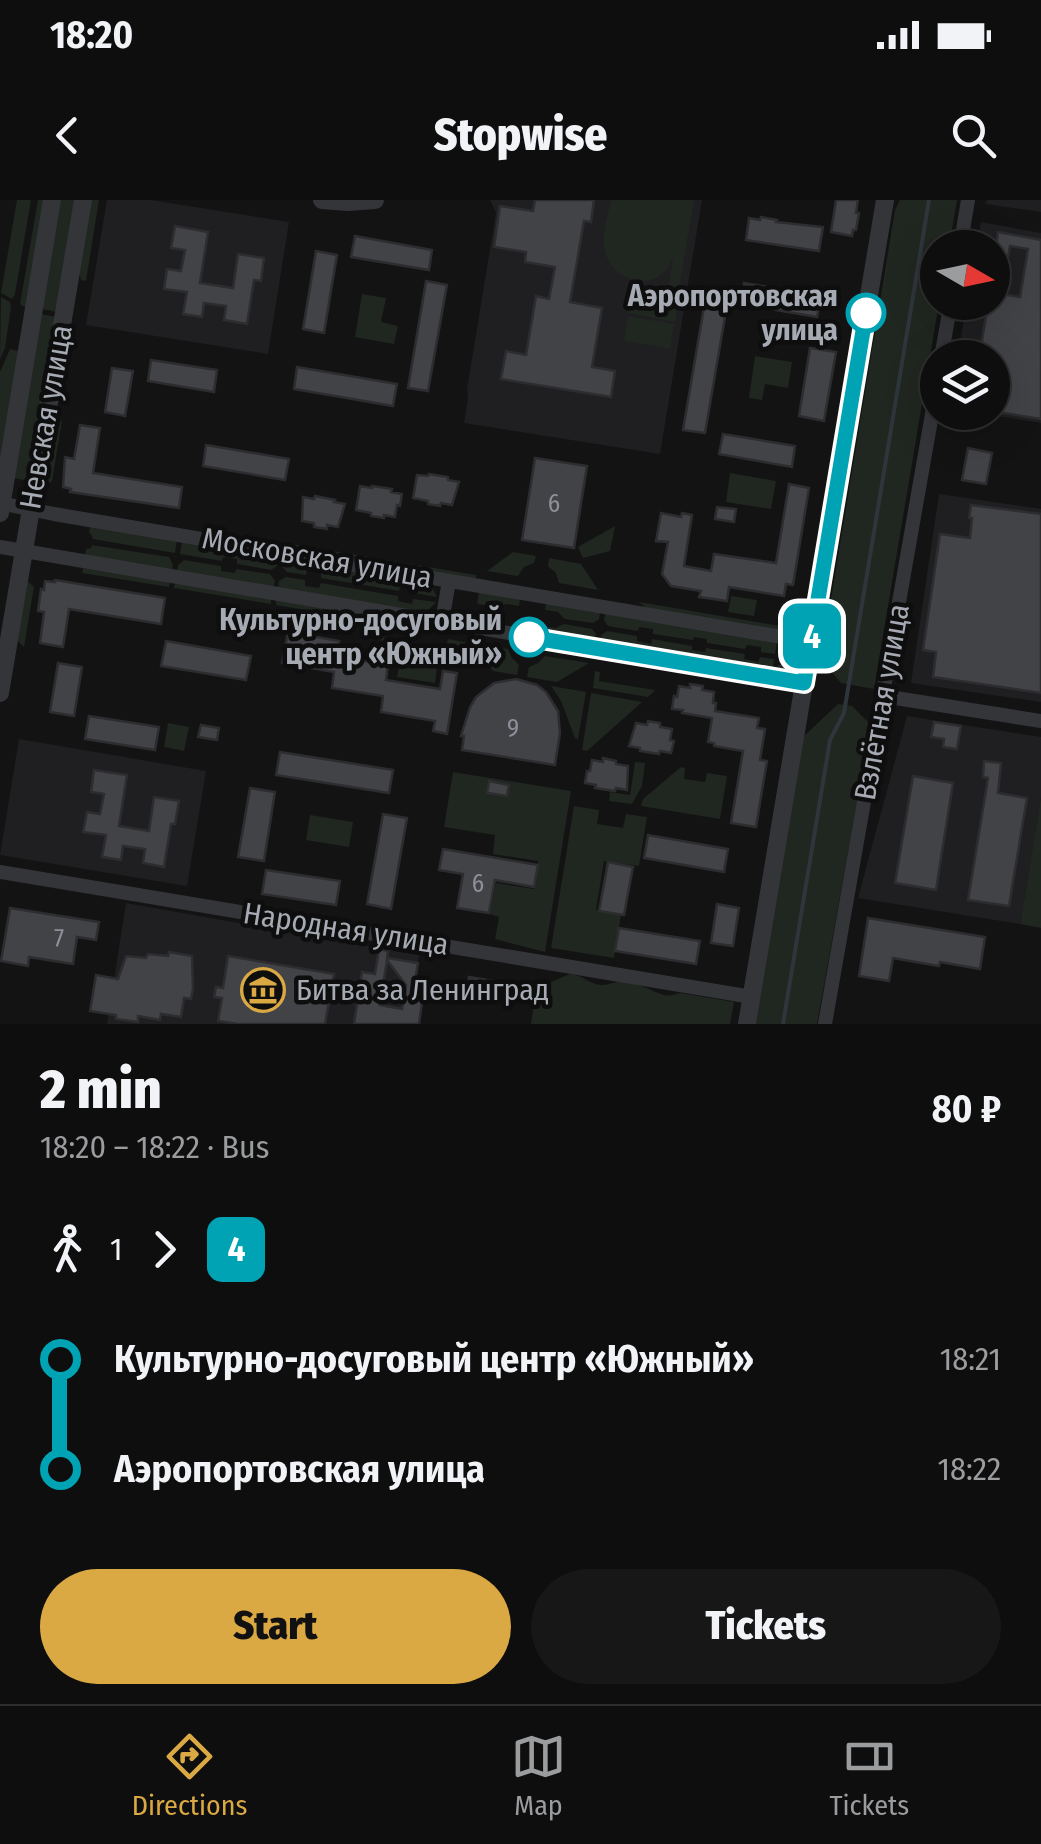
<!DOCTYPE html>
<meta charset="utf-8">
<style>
:root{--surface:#0e0e0f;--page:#171718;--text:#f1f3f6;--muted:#9b9c9e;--line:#2e2e2f;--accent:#daa944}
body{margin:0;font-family:"Fira Sans Condensed",sans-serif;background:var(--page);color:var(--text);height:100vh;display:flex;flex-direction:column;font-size:38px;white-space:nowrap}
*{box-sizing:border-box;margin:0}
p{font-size:32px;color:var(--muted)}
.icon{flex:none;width:55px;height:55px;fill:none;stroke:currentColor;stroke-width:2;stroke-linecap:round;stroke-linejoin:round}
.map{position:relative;height:824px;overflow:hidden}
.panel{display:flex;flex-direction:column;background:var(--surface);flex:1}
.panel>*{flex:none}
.badge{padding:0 20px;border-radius:15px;font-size:35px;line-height:65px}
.needle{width:65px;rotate:99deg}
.buttons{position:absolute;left:920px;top:30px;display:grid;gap:20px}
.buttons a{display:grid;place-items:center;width:90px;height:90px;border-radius:50%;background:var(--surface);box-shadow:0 10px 40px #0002,0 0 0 2px var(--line);font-size:50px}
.map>.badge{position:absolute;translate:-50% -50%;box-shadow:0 0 0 5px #fff}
.legs{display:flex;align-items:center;gap:15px;height:110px;padding:0 40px;font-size:32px}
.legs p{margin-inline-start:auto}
.summary{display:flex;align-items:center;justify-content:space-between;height:170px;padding:0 40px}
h1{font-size:55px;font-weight:800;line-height:75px}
.button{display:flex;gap:20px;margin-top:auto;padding:20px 40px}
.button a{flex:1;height:115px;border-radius:60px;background:var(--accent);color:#111;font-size:40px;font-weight:800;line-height:115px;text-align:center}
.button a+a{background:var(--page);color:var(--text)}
ul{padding:0 40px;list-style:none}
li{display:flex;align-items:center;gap:35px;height:110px;font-size:38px}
li i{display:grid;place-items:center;width:15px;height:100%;margin:0 12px;background:currentColor}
li i::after{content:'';width:25px;height:25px;margin:-12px;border:8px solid;border-radius:50%;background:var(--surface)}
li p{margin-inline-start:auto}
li:first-child i{background:linear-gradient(#0000 50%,currentColor 0)}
li:last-child i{background:linear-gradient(currentColor 50%,#0000 0)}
.status{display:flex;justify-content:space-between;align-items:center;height:70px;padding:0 50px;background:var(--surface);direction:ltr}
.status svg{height:28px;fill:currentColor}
header{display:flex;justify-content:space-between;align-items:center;height:130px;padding:0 40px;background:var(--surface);font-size:45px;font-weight:800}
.menu{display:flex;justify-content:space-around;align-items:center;height:140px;border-top:2px solid var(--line);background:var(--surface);font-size:28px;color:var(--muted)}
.menu a{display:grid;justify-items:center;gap:5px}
.menu .active{color:var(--accent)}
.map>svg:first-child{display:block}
.built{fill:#1f1f21}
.green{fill:#202620}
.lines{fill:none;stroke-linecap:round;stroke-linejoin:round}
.stream{stroke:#2e353b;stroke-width:4}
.building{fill:#424347;stroke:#2d2d30;stroke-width:2.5;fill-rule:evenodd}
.minor{stroke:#343539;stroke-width:14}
.tertiary{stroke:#343539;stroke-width:18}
.line-1-casing{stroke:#fff;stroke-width:22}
.line-1{stroke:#00a3b4;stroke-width:15}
.stop-1-dot{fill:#fff;stroke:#00a3b4;stroke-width:5}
.labels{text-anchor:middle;stroke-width:9;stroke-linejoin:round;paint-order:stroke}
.number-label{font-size:25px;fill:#8d9098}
.stop-label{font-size:30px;font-weight:bold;fill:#a6aab3;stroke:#0e0e0f;text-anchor:end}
.street-label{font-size:30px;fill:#a6aab3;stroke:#0e0e0f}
.poi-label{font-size:30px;fill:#a6aab3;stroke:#0e0e0f;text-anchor:start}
</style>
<div class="status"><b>18:20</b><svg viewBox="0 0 49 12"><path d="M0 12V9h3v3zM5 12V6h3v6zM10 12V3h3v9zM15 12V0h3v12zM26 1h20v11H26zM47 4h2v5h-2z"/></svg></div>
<header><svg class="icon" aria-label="back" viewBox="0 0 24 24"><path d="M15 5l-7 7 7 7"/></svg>Stopwise<svg class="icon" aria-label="search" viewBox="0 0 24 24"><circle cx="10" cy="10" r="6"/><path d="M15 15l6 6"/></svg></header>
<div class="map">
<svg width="1041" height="824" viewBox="0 0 1041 824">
<rect width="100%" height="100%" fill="#131314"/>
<g class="built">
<path d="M107,0H151L289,22L268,154L86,125Z"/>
<path d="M490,0H702L660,254L464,223L468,198L467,189L496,13Z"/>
<path d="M987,0H1041V12L986,4Z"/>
<path d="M981,22L1041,33V223L978,213L992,212V158H957L967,103L992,102V48L976,47Z"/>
<path d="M939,294L1041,309V502L911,483Z"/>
<path d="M907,516L1041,537V597L1020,724L858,698Z"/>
<path d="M19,539L206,571L187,686L0,655Z"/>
<path d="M126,703L419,755L408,824H107Z"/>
</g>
<g class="green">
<path d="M17,0H31L15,94L12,99L1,93Z"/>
<path d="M38,0H44L26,108L20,104Z"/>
<path d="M61,0H76L57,112L42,109Z"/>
<path d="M89,0H99L86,81L81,80L78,67Z"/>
<path d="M611,0H694L679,88L669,86L673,59C669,64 668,69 664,72C642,93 607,74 604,47C602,32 608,15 611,0Z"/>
<path d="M900,0H957L949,47L938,48V102L939,103L874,489L841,483L821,460L895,10Z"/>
<path d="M633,89L679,97L675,122L629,113Z"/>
<path d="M362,94L386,98L381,122L398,126L394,144L355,137Z"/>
<path d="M1,97L10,102L11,107L5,148L0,159Z"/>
<path d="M41,114L57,117L29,281L14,278Z"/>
<path d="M628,116L674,124L670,149L624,141Z"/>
<path d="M10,149L19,151L0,265V172Z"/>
<path d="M755,156L792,162L788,188L765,184L762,200L749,198Z"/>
<path d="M62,220L52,281L48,284L41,283L52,226Z"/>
<path d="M730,273L776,281L771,309L726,302Z"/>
<path d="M90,326L177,340L175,353L93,339L91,334L89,333Z"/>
<path d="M615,326L610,351L583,358L578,347Z"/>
<path d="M182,341L278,358L277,366L271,370L237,364V359L223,357L222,361L180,354Z"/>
<path d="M286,343L476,375V380L285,347Z"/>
<path d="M92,345L169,357L173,365L172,371L85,356L86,349L91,348Z"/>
<path d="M513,352L536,356L534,363L524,367L518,376L487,371Z"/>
<path d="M283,358L431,385L437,397L414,393L415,388L400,386L399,391L321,378V372L307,370L306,375L287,372L282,366Z"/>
<path d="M549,358L581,364L598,390L559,383L556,373L548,366Z"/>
<path d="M184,360L221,366V371L235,373L236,369L270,374L275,381L273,388L177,372L178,365Z"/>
<path d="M83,368L170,382L169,387L82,373Z"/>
<path d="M286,377L305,380V386L319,388L321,383L398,396V401L412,404L413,399L436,402L426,412L278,389L279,381Z"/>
<path d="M25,379L34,387L24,447L17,440Z"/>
<path d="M175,383L271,399V404L174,388Z"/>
<path d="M479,392L520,399L519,406L506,404L497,407L477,404Z"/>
<path d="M731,396L757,400L754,416L728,412Z"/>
<path d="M276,400L357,414L390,442L378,440L354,418L276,405Z"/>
<path d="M639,402L780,426L779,431L646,408Z"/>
<path d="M546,403L600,412L599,419L593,423L565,419L558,412L545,410Z"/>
<path d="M275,410L331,420L329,434L272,424Z"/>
<path d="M605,413L777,442L775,454L761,452V447L747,445L745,449L707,443V439L694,437L693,440L653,434V429L639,427L638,431L608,426L604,420Z"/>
<path d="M564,424L592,429L596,434L595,442L541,433L542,426L556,428Z"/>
<path d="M607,431L637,436V441L651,444L652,439L692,446V450L705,452L706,448L745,454L744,459L758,462L760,457L774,459L772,472L600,443L601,435Z"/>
<path d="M448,439L465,442L461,465L442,462Z"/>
<path d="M473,443L508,449L512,458L519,465L517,475L493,471Z"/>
<path d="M782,443L795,446L801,454L799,468L790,474L777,473L778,465H782L787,459V455L781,450Z"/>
<path d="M545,456L589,463L557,482L527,477L529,467L538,463Z"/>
<path d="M400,460L437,467L435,483L397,477Z"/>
<path d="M595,471L600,472L599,481L655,490L648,497L593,488Z"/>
<path d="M551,486L586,492L578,539L575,538L561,501Z"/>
<path d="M591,493L642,502L587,551L582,550Z"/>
<path d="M838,504L852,506L871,525L817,824H756L804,536Z"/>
<path d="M168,523L189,527L184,551L164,547Z"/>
<path d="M635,562L645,563L642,586L632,604L609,601L610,592L630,595Z"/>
<path d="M681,567L685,568L684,579L705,582L707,573L727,576L720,619L641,606L643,599Z"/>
<path d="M453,572L571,591L545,752L495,739L499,717L490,714L496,683L534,689L538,661L493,654L495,635L444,627Z"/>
<path d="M1041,597V728L1020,724Z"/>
<path d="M574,606L599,610L597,624L623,628L626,614L647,617L639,666L604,661L596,710L621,715L614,758L551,748Z"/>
<path d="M310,615L353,622L349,647L306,640Z"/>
<path d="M570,774C583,776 583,779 593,783C602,787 608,784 617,782C623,781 635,784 641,786C655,790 663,800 680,793L734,802L730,824H531C536,789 537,787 570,774Z"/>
</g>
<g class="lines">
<path class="stream" d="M783,824L830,540L844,513L929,0"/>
</g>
<g class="building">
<path d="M535,0H594L591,22L584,21L570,102L602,108L592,167L615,171L611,197L501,179L506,151L526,155L536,96L549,99L555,67L525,62L526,52L494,47L500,6L533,11Z"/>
<path d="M836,0H858L856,13H859L856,30H853L852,36L831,32Z"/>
<path d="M761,17L777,20L776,22L823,27L819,51L746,40L749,18L760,20Z"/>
<path d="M175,26L208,32L200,83L233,88L238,54L264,58L261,81L254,80L247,124L224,120L226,106L204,103L202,117L183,114L187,92L164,89L167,69L181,71L185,50L171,48Z"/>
<path d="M998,32L1041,40V219L992,211V158H979L987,110L969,107V102H992V75ZM1010,46L1028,49L1020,97L1001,94Z"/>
<path d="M355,36L432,50L429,70L351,57Z"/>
<path d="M316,51L337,55L324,133L303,129Z"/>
<path d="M426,81L447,85L428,191L408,188Z"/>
<path d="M744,83L821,96L817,117L741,104Z"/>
<path d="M704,107L726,111L705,233L683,230Z"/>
<path d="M810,148L836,152L824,221L799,216Z"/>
<path d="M151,160L217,170L214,192L148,181Z"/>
<path d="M297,167L397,184L393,206L294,189Z"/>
<path d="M112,168L133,171L125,216L105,212Z"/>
<path d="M80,225L100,228L93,273L182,287L179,308L70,292L71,289L63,287L65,257L74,259Z"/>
<path d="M723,234L795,246L792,267L719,254Z"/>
<path d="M206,245L289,259L285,280L203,266Z"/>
<path d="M968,248L992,253L986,284L962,280Z"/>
<path d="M535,258L587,266L574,348L522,340Z"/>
<path d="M429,274L448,277V280L459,282L452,305L441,303L440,306L428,304V301L413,298L417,275L428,276Z"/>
<path d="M789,284L809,288L793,385L786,384L784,396L729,387L727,401L699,397L701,391L671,386L662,374L668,342L656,341L661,313L681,317L682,313L692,315L684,366L711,371L714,354L776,363Z"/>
<path d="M360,286L372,288V286L392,289L391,292L402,294L400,306L397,305L395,317L384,315V318L371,316V313L356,310Z"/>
<path d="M315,296L335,300L334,302L345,304L338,327L327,325V329L314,327V323L302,321L303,297L314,299Z"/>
<path d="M971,305L1041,314V493L933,477L936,452L923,450L940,334L970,338L972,318H969Z"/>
<path d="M717,307L736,309L734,322L715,319Z"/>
<path d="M55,380L165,398L161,424L69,409L63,447L40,443L44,412L38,411L41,389L44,390L45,381L55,382Z"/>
<path d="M288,432L339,441L337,456L388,465L386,480L440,489L443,471L457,473L447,534L433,531L435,521L381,512L383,496L332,488L334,472L282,463Z"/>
<path d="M166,441L251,456L246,480L161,466Z"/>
<path d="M58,463L82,467L74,516L50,512Z"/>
<path d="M516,479L537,485L546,492L558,511L560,533L555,565L462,550L464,536H461L470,507L476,497L494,483Z"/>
<path d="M690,484L703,486L702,490L714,492L713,503H716L715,511L759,518L757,528L765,529L760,560L767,561L756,627L731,623L743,551L714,546V543L708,542L712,518L682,513L683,510L672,509L674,496L677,497L679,486L690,488Z"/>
<path d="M89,516L159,527L155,550L85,539Z"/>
<path d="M648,521L660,523V527L672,529L670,540L674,541L671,553L660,551L659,554L640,551V548L629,546L636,523L647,525Z"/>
<path d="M934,522L961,526L957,549L943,547L944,539L931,537Z"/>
<path d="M201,525L219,528L217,540L198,537Z"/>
<path d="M280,552L393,570L389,593L276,575Z"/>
<path d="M603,558L616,561V564L628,566L627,590L616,588L615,591L595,588L596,585L585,583L587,571H590L592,560L603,562Z"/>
<path d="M984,561L1001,563L998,593L1027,598L1009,706L968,700L988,578L983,577Z"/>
<path d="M94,570L127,575L119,626L149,631L154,597L179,601L175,624H171L164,667L143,663L145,649L123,646L121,660L102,657L106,635L83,632L87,612L100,614L104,594L91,592Z"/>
<path d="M913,576L953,583L936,690L895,683Z"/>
<path d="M489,581L509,585L507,596L487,593Z"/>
<path d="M250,588L275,592L264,661L238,657Z"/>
<path d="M383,614L407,618L391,709L367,704Z"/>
<path d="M648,635L728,649L724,672L644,658Z"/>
<path d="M443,649L538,665L534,687L495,680L489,713L457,708L463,674L439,670Z"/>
<path d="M608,662L633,667L624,715L599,711Z"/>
<path d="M266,670L340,681L336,705L262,694Z"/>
<path d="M717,704L739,708L733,746L711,743Z"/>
<path d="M10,708L99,722L96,740L77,737L73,764L29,757L28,766L1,761Z"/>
<path d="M868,718L985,737L980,769L940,762L939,766L893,758L889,781L859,776Z"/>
<path d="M619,728L700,741L696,764L615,751Z"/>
<path d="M379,749L388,751L387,758L418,763L413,794L423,796L419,824H354L362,772L375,774ZM387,760L406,785L402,809L380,805Z"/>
<path d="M169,752L192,756L193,789L191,799L184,798L181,817L161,814L160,820L138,816V822L116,819V815L90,811L96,775L118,779L126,756L146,758L148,754L168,756Z"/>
<path d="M228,756L334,774L325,824H238L218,821L222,798L214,797L216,787L223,788Z"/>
<path d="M469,777L500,782L496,803L466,798Z"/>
</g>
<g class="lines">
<g class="minor">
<path d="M960,48L968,0"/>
<path d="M941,158L951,102"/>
<path d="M0,303L54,314L811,442"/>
<path d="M0,347L804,483"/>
<path d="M442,422L449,381"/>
<path d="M883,496L1041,521"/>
<path d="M0,672L752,797"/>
<path d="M825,824L938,180"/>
</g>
<g class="tertiary">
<path d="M322,0L348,2L375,0"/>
<path d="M0,313L52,0"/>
<path d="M0,493L83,0"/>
<path d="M747,824L885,0"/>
</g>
</g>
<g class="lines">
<g class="line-1-casing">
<path id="line-1" d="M529,437L804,483L866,113"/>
</g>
<use href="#line-1" class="line-1"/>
</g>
<defs>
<g id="museum-ring" transform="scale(2.25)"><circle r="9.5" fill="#0e0e0f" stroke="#daa944" stroke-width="1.5"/><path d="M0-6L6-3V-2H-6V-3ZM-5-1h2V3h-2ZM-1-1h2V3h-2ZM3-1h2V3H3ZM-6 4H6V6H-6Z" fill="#daa944"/></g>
</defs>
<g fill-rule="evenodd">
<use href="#museum-ring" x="263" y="790"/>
</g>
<g class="stop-1-dot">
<circle cx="866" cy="113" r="18"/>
<circle cx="529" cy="437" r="18"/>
</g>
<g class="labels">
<g class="number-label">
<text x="554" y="312">6</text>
<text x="513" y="537">9</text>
<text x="478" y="692">6</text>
<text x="59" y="747">7</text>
</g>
<g class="stop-label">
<text x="838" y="106">Аэропортовская<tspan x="838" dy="34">улица</tspan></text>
<text x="502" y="430">Культурно-досуговый<tspan x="502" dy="34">центр «Южный»</tspan></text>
</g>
<g class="street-label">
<text transform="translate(46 217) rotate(-80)" y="10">Невская улица</text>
<text transform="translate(317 358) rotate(10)" y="10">Московская улица</text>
<text transform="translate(882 502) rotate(-80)" y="10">Взлётная улица</text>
<text transform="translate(346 729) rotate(9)" y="10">Народная улица</text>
</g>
<g class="poi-label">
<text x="296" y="800">Битва за Ленинград</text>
</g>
</g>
</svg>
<div class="buttons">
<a><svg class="needle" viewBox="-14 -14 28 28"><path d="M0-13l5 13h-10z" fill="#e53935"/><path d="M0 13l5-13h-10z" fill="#9b9c9e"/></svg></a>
<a><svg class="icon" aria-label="layers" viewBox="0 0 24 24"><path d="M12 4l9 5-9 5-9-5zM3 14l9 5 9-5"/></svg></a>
</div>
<b class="badge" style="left:812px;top:436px;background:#00a3b4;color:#fff">4</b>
</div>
<section class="panel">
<div class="summary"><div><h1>2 min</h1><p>18:20 – 18:22 · Bus</p></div><b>80 ₽</b></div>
<div class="legs"><svg class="icon" aria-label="walk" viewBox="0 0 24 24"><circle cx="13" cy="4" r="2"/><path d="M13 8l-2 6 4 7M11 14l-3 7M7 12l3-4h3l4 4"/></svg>1<svg class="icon" aria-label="forward" viewBox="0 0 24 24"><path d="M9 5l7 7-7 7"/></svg><b class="badge" style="background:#00a3b4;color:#fff">4</b></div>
<ul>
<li><i style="color:#00a3b4"></i><b>Культурно-досуговый центр «Южный»</b><p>18:21</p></li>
<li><i style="color:#00a3b4"></i><b>Аэропортовская улица</b><p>18:22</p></li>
</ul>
<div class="button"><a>Start</a><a>Tickets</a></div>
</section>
<nav class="menu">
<a class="active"><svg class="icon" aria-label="directions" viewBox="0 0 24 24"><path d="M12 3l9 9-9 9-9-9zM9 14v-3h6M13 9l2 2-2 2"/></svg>Directions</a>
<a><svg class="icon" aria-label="map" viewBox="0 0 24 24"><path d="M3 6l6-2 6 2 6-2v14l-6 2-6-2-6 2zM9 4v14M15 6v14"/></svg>Map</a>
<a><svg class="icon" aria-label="tickets" viewBox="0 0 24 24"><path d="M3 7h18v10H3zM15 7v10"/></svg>Tickets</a>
</nav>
